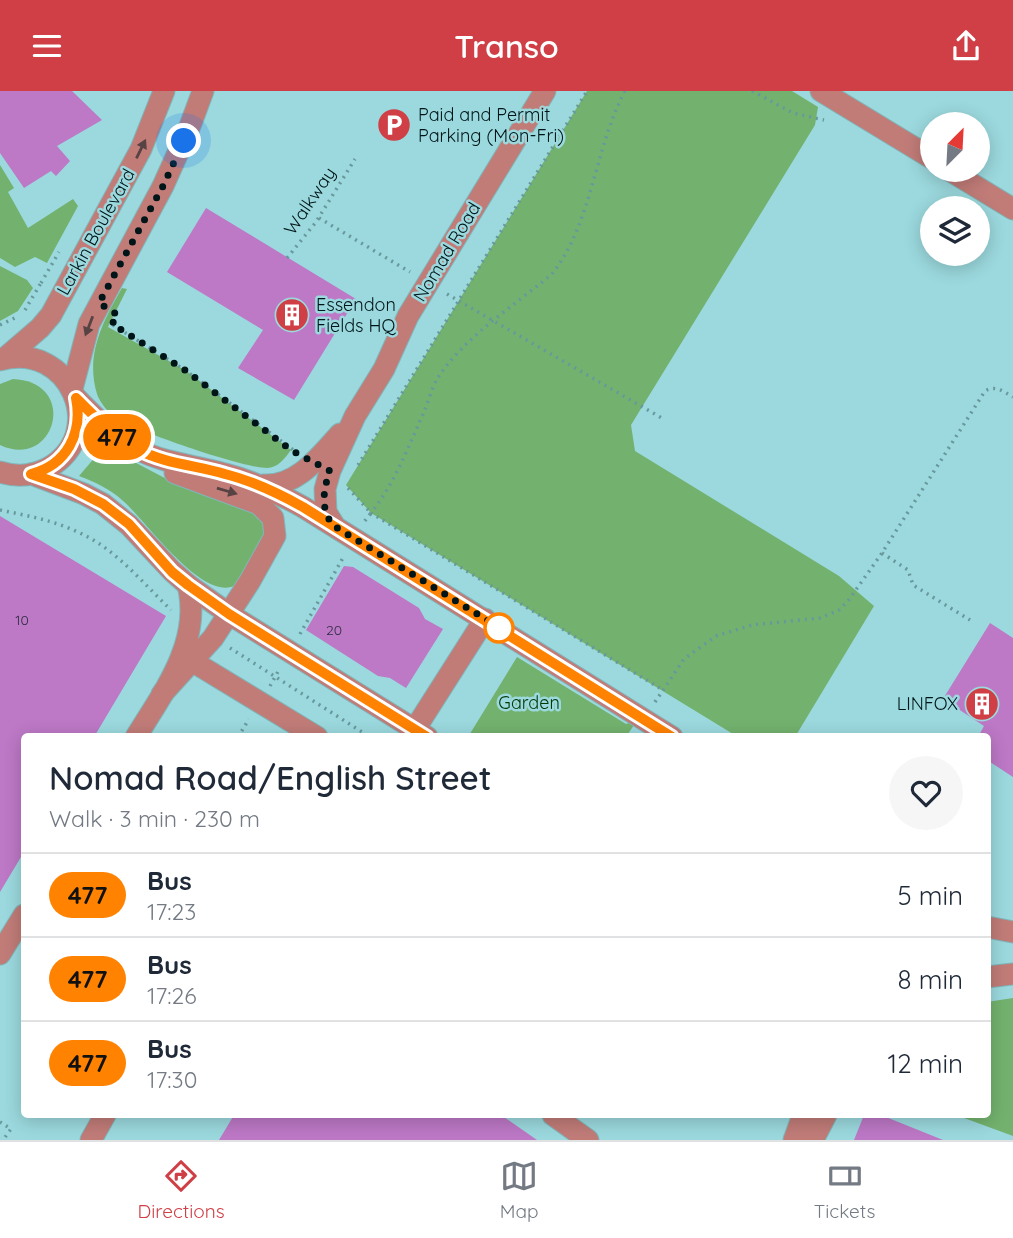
<!DOCTYPE html>
<meta charset="utf-8">
<style>
:root{--surface:#fff;--page:#f6f6f7;--text:#1f2937;--muted:#747a83;--line:#e0e1e3;--accent:#cf3f45}
body{margin:0;font-family:Quicksand,sans-serif;background:var(--page);color:var(--text);height:100vh;display:flex;flex-direction:column;font-size:26px;white-space:nowrap}
*{box-sizing:border-box;margin:0}
p{font-size:23px;color:var(--muted)}
.icon{flex:none;width:38px;height:38px;fill:none;stroke:currentColor;stroke-width:2;stroke-linecap:round;stroke-linejoin:round}
.map{position:relative;flex:1;overflow:hidden}
.details{position:absolute;left:21px;top:642px;width:970px;height:385px;display:flex;flex-direction:column;background:var(--surface);border-radius:7px;box-shadow:0 4px 18px #0003}
.details>*{flex:none}
.badge{padding:0 14px;border-radius:23px;font-size:24px;line-height:46px}
.needle{width:46px;rotate:24deg}
.controls{position:absolute;left:920px;top:21px;display:grid;gap:14px}
.controls a{display:grid;place-items:center;width:70px;height:70px;border-radius:50%;background:var(--surface);box-shadow:0 4px 18px #0003;font-size:35px}
.you{position:absolute;width:35px;height:35px;margin:-18px;border:5px solid #fff;border-radius:50%;background:#1a73e8;box-shadow:0 0 0 10px #1a73e833}
.map>.badge{position:absolute;translate:-50% -50%;box-shadow:0 0 0 4px #fff}
.round{display:grid;place-items:center;flex:none;width:74px;height:74px;border-radius:37px;background:var(--page)}
.head{display:flex;align-items:center;justify-content:space-between;height:119px;padding:0 28px}
h1{font-size:33px;font-weight:600;line-height:52px}
ul{padding:0;list-style:none}
li{display:flex;align-items:center;gap:21px;height:84px;padding:0 28px;border-top:2px solid var(--line)}
li div{flex:1}
li b{display:block;font-size:26px}
li em{font-style:normal}
li .badge{min-width:77px;font-weight:700;text-align:center}
header{display:flex;justify-content:space-between;align-items:center;height:91px;padding:0 28px;background:var(--accent);color:#fff;font-size:32px;font-weight:600}
.menu{display:flex;justify-content:space-around;align-items:center;height:98px;border-top:2px solid var(--line);background:var(--surface);font-size:19px;color:var(--muted)}
.menu a{display:grid;justify-items:center;gap:4px}
.menu .selected{color:var(--accent)}
.map>svg:first-child{display:block}
.green{fill:#73b26e}
.building{fill:#bd78c6}
.lines{fill:none;stroke-linecap:round;stroke-linejoin:round}
.minor-casing{stroke:#7fb6ba;stroke-width:23}
.path{stroke:#68989c;stroke-width:3.5;stroke-dasharray:2 5;stroke-linecap:butt}
.minor{stroke:#c17c78;stroke-width:21}
.oneway{fill:#574343}
.line-casing{stroke:#fff;stroke-width:16}
.line{stroke:#ff8200;stroke-width:10}
.walk{stroke:#001517;stroke-width:7;stroke-dasharray:0 12.6}
.stop-dot{fill:#fff;stroke:#ff8200;stroke-width:3.5}
.labels{text-anchor:middle;stroke-width:5;stroke-linejoin:round;paint-order:stroke}
.number-label{font-size:14px;fill:#2f2e43}
.poi-label{font-size:18px;fill:#001517;stroke:#9bd9de;text-anchor:start}
.street-label{font-size:18px;fill:#001517;stroke:#9bd9de}
.park-label{font-size:18px;fill:#003600;stroke:#9bd9de}
</style>
<header><svg class="icon" aria-label="menu" viewBox="0 0 24 24"><path d="M4 6h16M4 12h16M4 18h16"/></svg>Transo<svg class="icon" aria-label="share" viewBox="0 0 24 24"><path d="M12 15V3M7 8l5-5 5 5M5 13v7h14v-7"/></svg></header>
<div class="map">
<svg width="1013" height="1049" viewBox="0 0 1013 1049">
<rect width="100%" height="100%" fill="#9bd9de"/>
<g class="green">
<path d="M587,0H792L818,16L815,34L631,334L635,360L839,485L874,515L795,646H738L371,422L346,394Z"/>
<path d="M0,74L14,97L8,101L28,137L73,108L78,115L47,172L35,166L15,176L0,167Z"/>
<path d="M0,175L27,189L33,197L18,220L0,230Z"/>
<path d="M122,197L127,198L108,236L185,279L291,359C285,367 278,377 267,377C243,377 132,339 113,325C108,321 99,310 97,303C85,264 103,230 122,197Z"/>
<path d="M13,288C80,291 55,380 0,354V293Z"/>
<path d="M102,354L178,394L250,415L264,432L266,444L236,494C203,513 145,428 122,409C110,398 95,391 79,385L96,365Z"/>
<path d="M517,566L626,633L629,632L634,634L626,646H468Z"/>
<path d="M1013,907V1045L956,1024H987V911Z"/>
</g>
<g class="building">
<path d="M0,0H72L102,29L57,55L70,70L56,85L51,80L24,97L0,62Z"/>
<path d="M206,117L356,208L294,309L238,277L263,239L167,181Z"/>
<path d="M0,425L166,525L94,646H24V761L0,801Z"/>
<path d="M344,475L353,476L419,517L425,528L443,538L406,597L390,587L378,585L306,539Z"/>
<path d="M990,532L1013,547V686L987,669V646H978L984,635L943,608Z"/>
<path d="M234,1024H501L537,1049H219Z"/>
<path d="M864,1024H881L943,1049H854Z"/>
</g>
<g class="lines">
<g class="minor-casing">
<g id="minor">
<path d="M821,0L933,68"/>
<path d="M949,79L1013,118"/>
<path d="M5,267L40,237L51,224L141,58L164,0"/>
<path d="M72,298L89,233L163,95L190,35L203,0"/>
<path d="M76,307C95,326 113,345 137,358C165,373 195,374 225,383C253,390 278,402 303,416L672,646"/>
<path d="M0,381C16,386 33,385 48,377C110,342 69,249 0,269"/>
<path d="M31,383L84,403L103,413L129,434L172,480L188,494L229,523L427,646"/>
<path d="M263,394C297,396 319,366 340,343"/>
<path d="M334,434L326,421L325,398L330,380L355,325L384,278L408,225L545,0"/>
<path d="M182,564L317,646"/>
<path d="M162,603L213,547L250,490L275,445L273,427L259,413L175,382"/>
<path d="M415,638L485,528"/>
<path d="M136,646C164,600 202,551 188,494"/>
<path d="M987,836L1013,841"/>
<path d="M0,863L24,824"/>
<path d="M987,886L1013,883"/>
<path d="M553,1024L588,1049"/>
<path d="M91,1049L105,1024"/>
<path d="M794,1049L803,1024"/>
<path d="M813,1049L826,1024"/>
</g>
</g>
<g class="path">
<path d="M625,0C594,58 593,131 552,183C515,214 463,247 437,288C431,299 428,312 423,323C408,357 394,393 371,422L663,599"/>
<path d="M752,0L793,22L824,29"/>
<path d="M319,127L410,181"/>
<path d="M287,167L316,131L355,68"/>
<path d="M41,192L59,161"/>
<path d="M447,203L665,329"/>
<path d="M25,219L41,192L44,194"/>
<path d="M0,234L17,226"/>
<path d="M113,234L185,279L296,361"/>
<path d="M358,374L587,0"/>
<path d="M348,397L371,422L364,431"/>
<path d="M0,419C29,425 57,430 84,444C117,460 144,493 171,519"/>
<path d="M882,462L908,479L913,494L970,529"/>
<path d="M300,543L344,465"/>
<path d="M230,557L370,646"/>
<path d="M270,595L280,577"/>
<path d="M655,611L684,568L716,545L752,534L820,527L839,519L848,510L882,462L985,300C995,294 1003,300 1013,306"/>
<path d="M238,646L249,628"/>
<path d="M0,1031L11,1038L3,1049"/>
</g>
<use href="#minor" class="minor"/>
</g>
<defs><path id="oneway-solid" d="M-6-.8H1V-3.2L6.5 0L1 3.2V.8H-6Z" transform="scale(1.75)"/></defs>
<g class="oneway">
<use href="#oneway-solid" transform="translate(141 58) rotate(-64)"/>
<use href="#oneway-solid" transform="translate(89 235) rotate(111)"/>
<use href="#oneway-solid" transform="translate(227 400) rotate(16)"/>
</g>
<g class="lines">
<g class="line-casing">
<path id="line" d="M427,646L229,523L188,494L172,481L129,433L103,413L74,398L31,383C67,374 83,342 76,307C95,326 113,345 137,358C165,373 195,374 225,383C253,390 278,402 303,416L672,646"/>
</g>
<use href="#line" class="line"/>
<path class="walk" d="M184,50L163,95L99,212L118,224L112,233L185,279L291,359L330,380C323,398 320,420 334,435L508,542L499,537"/>
</g>
<defs>
<g id="parking-disc" transform="scale(1.75)"><circle r="9.5" fill="#cf3f45" stroke="#9bd9de"/><path d="M-3.5-5.5H1a3.5 3.5 0 0 1 0 7H-1V5.5H-3.5ZM-1-3.4V-.6H.8a1.4 1.4 0 0 0 0-2.8Z" fill="#fff"/></g>
<g id="building-disc" transform="scale(1.75)"><circle r="9.5" fill="#cf3f45" stroke="#9bd9de"/><path d="M-4-6H4V6H1V3H-1V6H-4ZM-2.5-4.3h1.7v1.8h-1.7ZM.8-4.3h1.7v1.8H.8ZM-2.5-1h1.7V.8h-1.7ZM.8-1h1.7V.8H.8Z" fill="#fff"/></g>
</defs>
<g fill-rule="evenodd">
<use href="#parking-disc" x="394" y="34"/>
<use href="#building-disc" x="292" y="224"/>
<use href="#building-disc" x="982" y="613"/>
</g>
<circle class="stop-dot" cx="499" cy="537" r="14"/>
<g class="labels">
<g class="number-label">
<text x="22" y="534">10</text>
<text x="334" y="544">20</text>
</g>
<g class="poi-label">
<text x="418" y="30">Paid and Permit<tspan x="418" dy="21">Parking (Mon-Fri)</tspan></text>
<text x="316" y="220">Essendon<tspan x="316" dy="21">Fields HQ</tspan></text>
<text x="958" y="619" text-anchor="end">LINFOX</text>
</g>
<g class="street-label">
<text transform="translate(310 110) rotate(-56)" y="6">Walkway</text>
<text transform="translate(96 141) rotate(-61)" y="6">Larkin Boulevard</text>
<text transform="translate(447 161) rotate(-59)" y="6">Nomad Road</text>
</g>
<g class="park-label">
<text x="529" y="618">Garden</text>
</g>
</g>
</svg>
<div class="controls">
<a><svg class="needle" viewBox="-14 -14 28 28"><path d="M0-13l5 13h-10z" fill="#e53935"/><path d="M0 13l5-13h-10z" fill="#747a83"/></svg></a>
<a><svg class="icon" aria-label="layers" viewBox="0 0 24 24"><path d="M12 4l9 5-9 5-9-5zM3 14l9 5 9-5"/></svg></a>
</div>
<div class="you" style="left:184px;top:50px"></div>
<b class="badge" style="left:117px;top:346px;background:#ff8200;color:#111">477</b>
<section class="details">
<div class="head"><div><h1>Nomad Road/English Street</h1><p>Walk · 3 min · 230 m</p></div><a class="round"><svg class="icon" aria-label="heart" viewBox="0 0 24 24"><path d="M12 20l-8-8c-3-5 5-10 8-4 3-6 11-1 8 4z"/></svg></a></div>
<ul>
<li><span class="badge" style="background:#ff8200;color:#111">477</span><div><b>Bus</b><p>17:23</p></div><em>5 min</em></li>
<li><span class="badge" style="background:#ff8200;color:#111">477</span><div><b>Bus</b><p>17:26</p></div><em>8 min</em></li>
<li><span class="badge" style="background:#ff8200;color:#111">477</span><div><b>Bus</b><p>17:30</p></div><em>12 min</em></li>
</ul>
</section>
</div>
<nav class="menu">
<a class="selected"><svg class="icon" aria-label="directions" viewBox="0 0 24 24"><path d="M12 3l9 9-9 9-9-9zM9 14v-3h6M13 9l2 2-2 2"/></svg>Directions</a>
<a><svg class="icon" aria-label="map" viewBox="0 0 24 24"><path d="M3 6l6-2 6 2 6-2v14l-6 2-6-2-6 2zM9 4v14M15 6v14"/></svg>Map</a>
<a><svg class="icon" aria-label="tickets" viewBox="0 0 24 24"><path d="M3 7h18v10H3zM15 7v10"/></svg>Tickets</a>
</nav>
